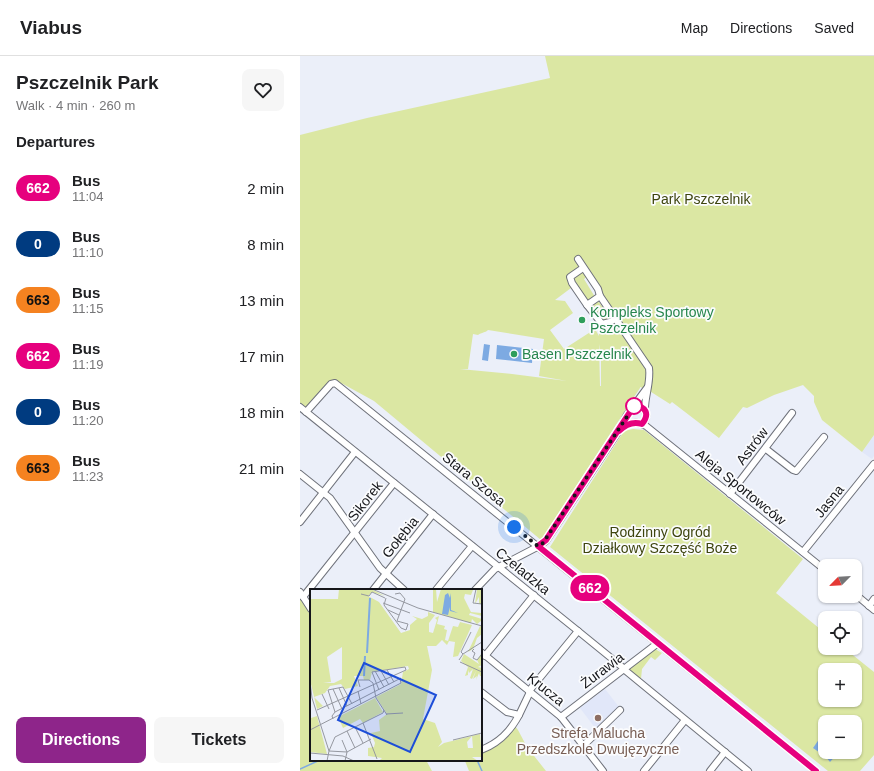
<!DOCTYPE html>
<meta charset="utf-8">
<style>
:root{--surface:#fff;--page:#f6f6f6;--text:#202124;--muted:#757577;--line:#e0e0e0;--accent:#8e258a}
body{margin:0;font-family:Arial,sans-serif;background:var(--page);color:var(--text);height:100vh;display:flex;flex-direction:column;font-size:15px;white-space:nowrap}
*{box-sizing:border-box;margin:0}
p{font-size:13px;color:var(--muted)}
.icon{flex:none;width:22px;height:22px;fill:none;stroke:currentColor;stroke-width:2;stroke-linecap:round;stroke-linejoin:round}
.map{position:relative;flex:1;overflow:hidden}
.sheet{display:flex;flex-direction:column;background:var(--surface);width:300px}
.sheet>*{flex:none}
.badge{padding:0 8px;border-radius:13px;font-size:14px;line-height:26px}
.needle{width:26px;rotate:246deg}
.tools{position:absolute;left:518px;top:503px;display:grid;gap:8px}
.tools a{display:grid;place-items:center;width:44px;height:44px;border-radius:8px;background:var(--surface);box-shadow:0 1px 3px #0004;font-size:20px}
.you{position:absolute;width:20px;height:20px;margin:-10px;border:3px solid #fff;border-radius:50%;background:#1a73e8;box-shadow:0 0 0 6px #1a73e833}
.map>.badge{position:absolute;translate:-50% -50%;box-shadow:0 0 0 2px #fff}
h2{padding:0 16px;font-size:15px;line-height:36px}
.round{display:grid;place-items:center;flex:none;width:42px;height:42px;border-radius:8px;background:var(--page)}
.head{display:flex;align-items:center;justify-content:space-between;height:68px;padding:0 16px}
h1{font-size:19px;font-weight:600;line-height:30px}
.cta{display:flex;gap:8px;margin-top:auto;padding:8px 16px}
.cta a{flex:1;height:46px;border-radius:8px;background:var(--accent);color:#fff;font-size:16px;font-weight:600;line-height:46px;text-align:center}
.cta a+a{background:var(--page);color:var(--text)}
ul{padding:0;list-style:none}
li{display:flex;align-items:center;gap:12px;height:56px;padding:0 16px}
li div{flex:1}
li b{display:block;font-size:15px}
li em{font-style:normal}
li .badge{min-width:44px;font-weight:700;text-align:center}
header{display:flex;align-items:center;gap:24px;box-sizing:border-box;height:56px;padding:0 20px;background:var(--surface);border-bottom:1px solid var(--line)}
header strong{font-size:19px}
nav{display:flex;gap:22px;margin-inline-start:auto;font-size:14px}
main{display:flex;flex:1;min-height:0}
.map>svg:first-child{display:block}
.built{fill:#e1e7f9}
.green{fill:#dbe7a3;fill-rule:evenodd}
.water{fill:#7daae2}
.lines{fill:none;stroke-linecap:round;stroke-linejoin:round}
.stream{stroke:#7daae2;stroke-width:1.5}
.minor-casing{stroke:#6f727b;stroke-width:8}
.minor{stroke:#fff;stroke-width:6}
.line-casing{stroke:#fff;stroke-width:9}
.line{stroke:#e6007e;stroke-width:6}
.walk{stroke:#15161a;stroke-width:4;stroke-dasharray:0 7.2}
.leisure-dot{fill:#2e9e5b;stroke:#fbfcfe;stroke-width:1.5}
.stop-dot{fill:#fff;stroke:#e6007e;stroke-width:2}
.education-dot{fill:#8d6e63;stroke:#fbfcfe;stroke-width:1.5}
.labels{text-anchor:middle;stroke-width:3.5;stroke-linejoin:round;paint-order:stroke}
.park-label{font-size:14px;fill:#3d440d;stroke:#fbfcfe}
.leisure-label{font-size:14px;fill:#27864d;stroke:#fbfcfe;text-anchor:start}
.street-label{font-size:14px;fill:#15161a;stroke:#fbfcfe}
.education-label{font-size:14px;fill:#785e54;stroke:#fbfcfe}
.inset-river{fill:none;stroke:#7daae2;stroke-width:2}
.inset-road{fill:none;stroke:#9598a0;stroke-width:1}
.view{fill:#1d4ed8;fill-opacity:0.15;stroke:#1d4ed8;stroke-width:2}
.inset-edge{fill:none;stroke:#15161a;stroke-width:2}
</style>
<header>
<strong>Viabus</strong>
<nav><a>Map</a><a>Directions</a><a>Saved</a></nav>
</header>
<main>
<section class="sheet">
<div class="head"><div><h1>Pszczelnik Park</h1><p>Walk · 4 min · 260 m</p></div><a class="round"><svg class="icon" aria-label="heart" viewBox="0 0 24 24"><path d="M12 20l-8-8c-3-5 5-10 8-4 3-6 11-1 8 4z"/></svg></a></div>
<h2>Departures</h2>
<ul>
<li><span class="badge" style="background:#e6007e;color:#fff">662</span><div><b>Bus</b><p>11:04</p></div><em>2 min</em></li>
<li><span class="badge" style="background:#003b80;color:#fff">0</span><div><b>Bus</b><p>11:10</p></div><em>8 min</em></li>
<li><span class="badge" style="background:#f58220;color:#111">663</span><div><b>Bus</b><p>11:15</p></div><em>13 min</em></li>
<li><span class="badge" style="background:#e6007e;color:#fff">662</span><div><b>Bus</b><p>11:19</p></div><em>17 min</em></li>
<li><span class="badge" style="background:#003b80;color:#fff">0</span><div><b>Bus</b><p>11:20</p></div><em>18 min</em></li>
<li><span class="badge" style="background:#f58220;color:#111">663</span><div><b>Bus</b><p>11:23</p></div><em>21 min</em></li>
</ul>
<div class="cta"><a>Directions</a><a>Tickets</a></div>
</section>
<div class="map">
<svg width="574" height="715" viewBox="0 0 574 715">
<rect width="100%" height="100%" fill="#ebeff9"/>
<g class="built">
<path d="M574,379V400L572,403L562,396Z"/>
<path d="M305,633L319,651L296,673L280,652Z"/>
</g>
<g class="green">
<path d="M245,0H574V379L562,396L522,364L514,346V340L503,329L474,339L447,352L443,351L419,382L372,346L370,348L348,334L340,331V332L241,484L74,345L43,328L31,324L7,352L0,349V79L67,62L250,22ZM290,218L319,264L299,275V280L295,273L264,293L250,274L273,257L265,245L255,244L275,229L288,245L295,241L284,223ZM188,274L244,283L239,320L267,325L212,318L160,313H168L173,278L178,279C182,276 185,277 188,274ZM299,288L301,303V330H300Z"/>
<path d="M298,245L308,258L309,261L306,265H301L291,250Z"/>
<path d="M333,373L344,374L503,503L476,537L525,577V592H544L574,616V699L560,715H528L250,491L324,375ZM525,614H555V644H525ZM525,666H555V696H525Z"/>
<path d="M0,542L11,560V704H126L132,715H0Z"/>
<path d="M355,593L362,597L355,604L351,601L342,613L341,623L340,624L329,614V612Z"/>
<path d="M215,670L218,674L227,691L246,715H169L165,705L181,704V697L187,694Z"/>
</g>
<g class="water">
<path d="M184,288L190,289L188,305L182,304Z"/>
<path d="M197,289L233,293L232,307L196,303Z"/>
<path d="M522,679L525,682V696H539L530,706L526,701L513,692Z"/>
</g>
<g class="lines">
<g class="stream">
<path d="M177,704L182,715"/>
<path d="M0,713L20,704"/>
</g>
<g class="minor-casing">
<g id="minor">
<path d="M278,203L298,233L300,240L349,312C351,326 345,339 345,353C345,355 346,357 346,359C347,363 344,365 342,368"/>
<path d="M283,212L270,221L272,227L287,249"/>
<path d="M300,240L287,249L302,268L310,266L315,263"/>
<path d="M0,351L278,575L321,610L326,615L448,715"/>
<path d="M6,356L31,328L35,327L516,715"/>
<path d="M320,372L327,359L347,332"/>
<path d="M466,393L493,414L496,415L524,381"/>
<path d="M0,418L30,442L80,512L104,534"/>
<path d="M430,438L492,357"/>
<path d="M0,466L55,396"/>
<path d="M503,496L574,408"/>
<path d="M73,534L133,458"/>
<path d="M136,534L172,490"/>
<path d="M175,534L195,513L241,489L246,485L318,376C326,367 336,364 346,370L525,514"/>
<path d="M0,536L11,553"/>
<path d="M555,538L574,554"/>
<path d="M3,541L94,427"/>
<path d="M569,550L574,543"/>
<path d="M181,596L261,661L303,715"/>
<path d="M185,600L234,539"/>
<path d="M229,635L278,575"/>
<path d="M181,636L207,656L219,659L230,636"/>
<path d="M261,661L358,587"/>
<path d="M283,690L320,654"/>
<path d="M181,694C199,687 210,676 219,659"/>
<path d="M344,715L385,664"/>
<path d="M410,715L425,696"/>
</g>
</g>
<use href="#minor" class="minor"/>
</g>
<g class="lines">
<g class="line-casing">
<path id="line" d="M319,375C326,368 333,365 342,368C350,358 346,350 334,350L246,484L238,490L516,715"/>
</g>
<use href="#line" class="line"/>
<path class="walk" d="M214,471L238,490L243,487L334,350"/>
</g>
<g class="leisure-dot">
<circle cx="282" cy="264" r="4"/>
<circle cx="214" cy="298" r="4"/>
</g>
<circle class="stop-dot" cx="334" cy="350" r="8"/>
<circle class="education-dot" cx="298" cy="662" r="4"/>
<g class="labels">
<g class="park-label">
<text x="401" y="148">Park Pszczelnik</text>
<text x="360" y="481">Rodzinny Ogród<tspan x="360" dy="16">Działkowy Szczęść Boże</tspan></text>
</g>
<g class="leisure-label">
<text x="290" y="261">Kompleks Sportowy<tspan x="290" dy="16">Pszczelnik</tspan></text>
<text x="222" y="303">Basen Pszczelnik</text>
</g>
<g class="street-label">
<text transform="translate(452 390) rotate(-53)" y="5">Astrów</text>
<text transform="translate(174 423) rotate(39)" y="5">Stara Szosa</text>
<text transform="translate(441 431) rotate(39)" y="5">Aleja Sportowców</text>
<text transform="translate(65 445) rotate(-52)" y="5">Sikorek</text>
<text transform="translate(529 445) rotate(-51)" y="5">Jasna</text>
<text transform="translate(100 481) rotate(-51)" y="5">Gołębia</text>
<text transform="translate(223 515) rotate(39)" y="5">Czeladzka</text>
<text transform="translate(302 614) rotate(-37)" y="5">Żurawia</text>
<text transform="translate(246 633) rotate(39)" y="5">Krucza</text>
</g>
<g class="education-label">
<text x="298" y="682">Strefa Malucha<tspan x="298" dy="16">Przedszkole Dwujęzyczne</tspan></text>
</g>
</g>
<g transform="translate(10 533)">
<rect width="172" height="172" fill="#ebeff9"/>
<path d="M29,0H61L75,7L62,3L58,7L69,13L91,44L100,41V36L107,30L102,27L112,30L118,27V23L125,26L119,34V43L123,44L127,31L125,29L129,27L127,35L135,37L134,40L137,41L135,51L138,52L143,37L148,38L150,33L162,36L148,67L143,68L145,53L139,52L137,56L132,51L126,57H117L122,81L113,130L125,134L132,153L128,158L134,154L162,147L157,153L158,159H163L162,147L170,145L172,168H162L168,172H69L72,169L58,167V159L64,158L65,154L61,144L70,142L69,131L77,125L66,108L91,95L93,83L99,80L98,77L62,83L60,91H54L53,87H44L48,97L35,100L31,95L20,97L15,104L4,108L13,117L7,120L0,91V10H28ZM32,58V90L24,94H13L21,93L17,68ZM123,0H126L127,13L131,0H172V15H169V8L165,15L167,0L163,1L161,6L155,5L154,9L161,23L171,24L172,22V27L160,24L159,26L172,30V37L171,32L167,35L162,30L161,34L123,23ZM170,37L172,38V45L167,49L163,60L158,63ZM154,65L169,75L167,71L171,65L172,76L168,78L172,79V87H170L169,84L166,91L167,87L163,90L166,82L162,90L160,89L163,80L159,84L158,81V86L155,87L158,78L151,72ZM65,109L73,123L53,134L50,130L33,139L28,128ZM0,125L1,129L7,127L17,165L0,163Z" fill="#dbe7a3" fill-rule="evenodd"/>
<path d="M138,4L140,9L141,4V21L148,24L140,22V18L138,26L132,25L135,6Z" fill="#7daae2"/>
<path class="inset-river" d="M57,64L60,9M54,87L55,67"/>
<path class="inset-road" d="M62,0L108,19L172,37M166,0L163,14L172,15M51,5L59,7L62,3L75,9M85,5L90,4L95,10L87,32M76,9L74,16L91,39L96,41L98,35L87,32M73,14L100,24M78,21L89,26M164,60L162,62L165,64L163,69L167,71L172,65M153,65L151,63L161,43M149,71L153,65L172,53M150,73L172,83M77,81L84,93M65,82L74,98M71,82L79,96M0,93L2,109L19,162L17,172M63,94L66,109L77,126M50,98L48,91H59L63,94M29,99L37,117M23,100L32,120M69,101L62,83L95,78L96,81M48,102L51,115M12,105L19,120M7,121L96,81M25,123L18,101L33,98L42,115M76,125L93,124M23,130L22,127L25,123L91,89M53,134L67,170M45,138L53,154M0,141L91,94L90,90M37,142L45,159M32,151L37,163M143,151L172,144M19,162L25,148L73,124L74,121M19,162L37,163M0,164L33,167L44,172M35,172L37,163L61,150"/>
<path class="view" d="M54,74L126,106L100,163L28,131Z"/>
<rect width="172" height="172" class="inset-edge"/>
</g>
</svg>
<div class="tools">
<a><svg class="needle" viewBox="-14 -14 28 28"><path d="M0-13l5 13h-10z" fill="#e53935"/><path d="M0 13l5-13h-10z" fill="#757577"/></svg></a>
<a><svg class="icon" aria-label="locate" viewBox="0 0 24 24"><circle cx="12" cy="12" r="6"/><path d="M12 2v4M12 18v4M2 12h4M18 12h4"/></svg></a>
<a>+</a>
<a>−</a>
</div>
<div class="you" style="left:214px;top:471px"></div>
<b class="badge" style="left:290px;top:532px;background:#e6007e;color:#fff">662</b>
</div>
</main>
